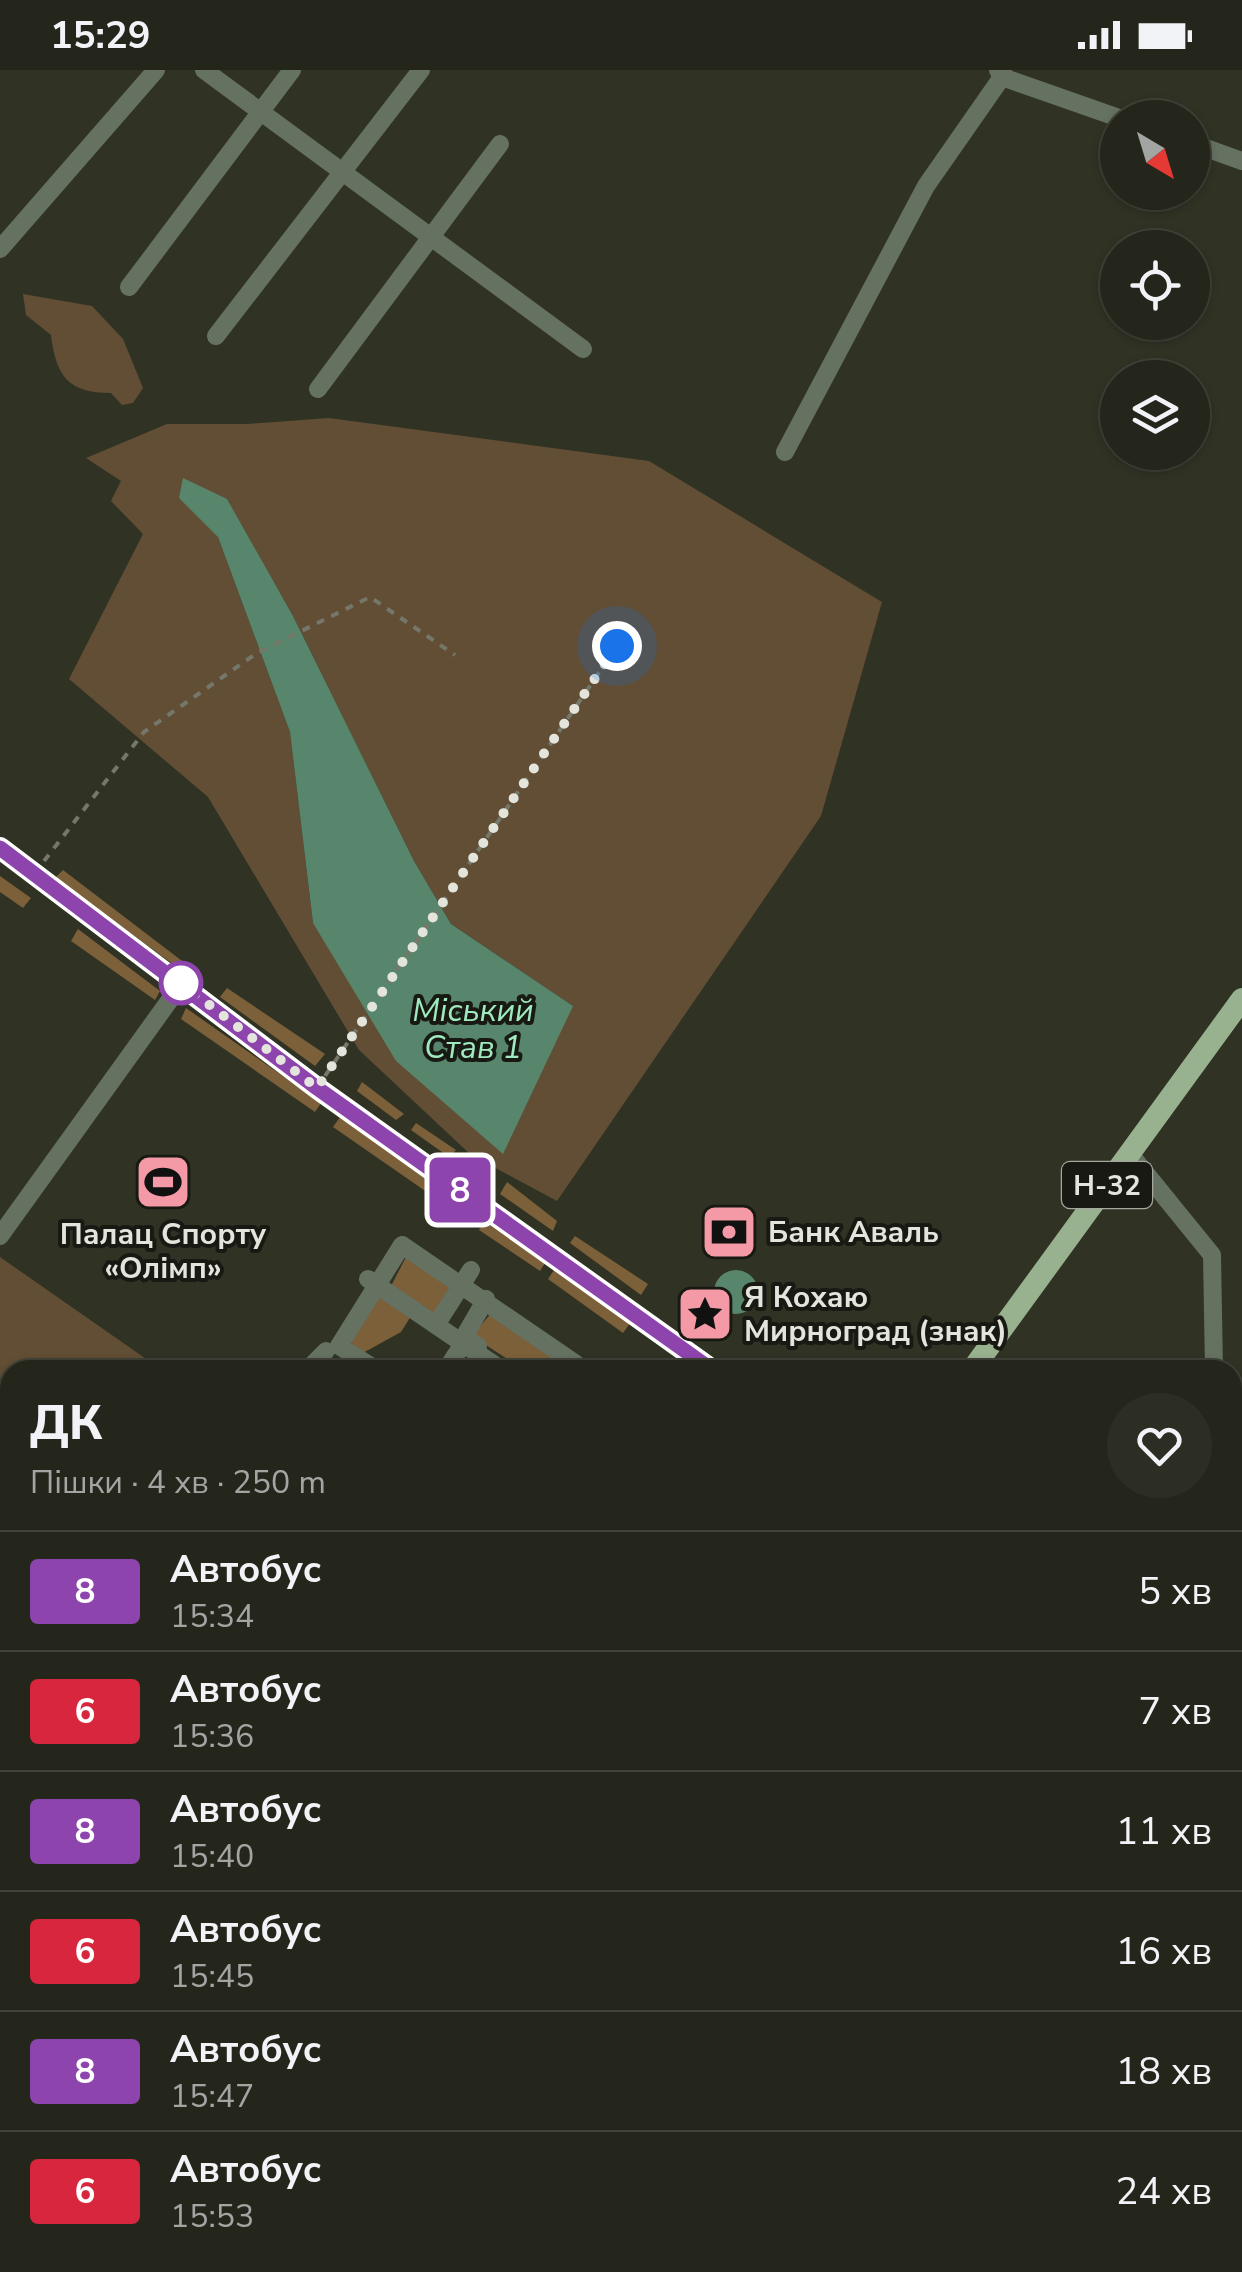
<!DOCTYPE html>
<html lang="uk">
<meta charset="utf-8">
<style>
:root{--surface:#24261b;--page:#2c2e24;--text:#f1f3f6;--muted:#a3a5a3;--line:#41433a}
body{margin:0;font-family:"Nunito Sans",sans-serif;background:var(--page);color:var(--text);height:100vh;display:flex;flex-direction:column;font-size:38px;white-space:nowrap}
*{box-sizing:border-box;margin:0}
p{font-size:32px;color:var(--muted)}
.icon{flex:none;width:55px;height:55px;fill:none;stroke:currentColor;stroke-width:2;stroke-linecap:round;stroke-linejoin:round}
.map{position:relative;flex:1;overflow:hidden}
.sheet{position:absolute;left:0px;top:1290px;width:1242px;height:912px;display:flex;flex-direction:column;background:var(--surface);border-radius:30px 30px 0 0;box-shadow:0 2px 8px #0004,0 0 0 2px var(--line)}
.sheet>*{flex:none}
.badge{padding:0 20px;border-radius:8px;font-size:35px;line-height:65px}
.needle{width:65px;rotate:142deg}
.controls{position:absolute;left:1100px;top:30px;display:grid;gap:20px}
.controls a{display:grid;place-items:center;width:110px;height:110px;border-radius:50%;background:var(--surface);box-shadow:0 2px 8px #0004,0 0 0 2px var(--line);font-size:50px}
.you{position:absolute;width:50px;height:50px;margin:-25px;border:8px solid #fff;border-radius:50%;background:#1a73e8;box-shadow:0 0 0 15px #1a73e833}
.map>.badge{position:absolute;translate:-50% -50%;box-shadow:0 0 0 5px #fff}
.round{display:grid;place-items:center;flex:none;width:105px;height:105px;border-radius:52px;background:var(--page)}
.head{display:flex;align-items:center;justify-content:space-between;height:170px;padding:0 30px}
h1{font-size:48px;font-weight:800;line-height:75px}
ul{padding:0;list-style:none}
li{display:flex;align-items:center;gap:30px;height:120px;padding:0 30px;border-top:2px solid var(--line)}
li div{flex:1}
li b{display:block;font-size:38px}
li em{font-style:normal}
li .badge{min-width:110px;font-weight:700;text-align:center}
.status{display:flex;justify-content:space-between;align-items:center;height:70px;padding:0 50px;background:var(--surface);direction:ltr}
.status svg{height:28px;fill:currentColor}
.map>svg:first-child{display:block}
.green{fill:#614e34;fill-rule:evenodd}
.forest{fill:#7b603a}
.water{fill:#58866c}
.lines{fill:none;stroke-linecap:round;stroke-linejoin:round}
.path{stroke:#75776b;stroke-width:4;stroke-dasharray:8 8;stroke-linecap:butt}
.minor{stroke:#657161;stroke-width:18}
.major{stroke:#98b18f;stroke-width:22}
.line-casing{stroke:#fff;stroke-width:22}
.line{stroke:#8e44ad;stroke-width:15}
.walk{stroke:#e3e5dc;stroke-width:10;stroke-dasharray:0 18}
.stop-dot{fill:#fff;stroke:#8e44ad;stroke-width:5}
.labels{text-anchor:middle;stroke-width:8;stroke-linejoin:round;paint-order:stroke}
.shield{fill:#181913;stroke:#a6a8a0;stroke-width:2.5}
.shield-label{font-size:28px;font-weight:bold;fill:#e3e5dc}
.poi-label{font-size:30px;font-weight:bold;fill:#e3e5dc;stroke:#181913;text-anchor:start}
.water-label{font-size:32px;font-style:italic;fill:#9fe9bf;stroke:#181913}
</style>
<div class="status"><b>15:29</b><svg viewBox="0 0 49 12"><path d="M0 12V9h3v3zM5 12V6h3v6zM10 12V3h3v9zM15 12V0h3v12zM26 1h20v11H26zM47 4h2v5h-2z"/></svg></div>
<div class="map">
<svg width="1242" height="2202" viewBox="0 0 1242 2202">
<rect width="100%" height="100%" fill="#303224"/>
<g class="green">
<path d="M23,224L92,236L123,269L143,318L133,333L122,335L111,323C68,323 56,306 51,265L26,245Z"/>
<path d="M329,348L649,391L882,532L821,746L557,1131L471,1085L359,980L208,727L69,609L143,464L111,431L121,411L86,388L167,354H247ZM227,430L293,546L414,791L451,854L573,936L313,853L290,662L218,467Z"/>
<path d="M0,1187L162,1300H10V1705L0,1718Z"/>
</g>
<g class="forest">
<path d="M63,800L186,894L181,900L55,808Z"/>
<path d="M0,806L31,828L23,838L0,822Z"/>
<path d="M78,859L160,921L155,930L71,871Z"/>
<path d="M227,918L325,984L315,996L220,927Z"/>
<path d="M186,938L321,1033L315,1042L181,949Z"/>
<path d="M362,1012L404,1044L396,1050L357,1021Z"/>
<path d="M340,1047L466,1134L457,1143L333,1057Z"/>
<path d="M416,1053L456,1080L449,1087L411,1060Z"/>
<path d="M507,1112L557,1151L553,1161L500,1124Z"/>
<path d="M485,1148L545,1193L540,1201L479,1160Z"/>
<path d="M575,1166L648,1214L641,1225L570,1173Z"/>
<path d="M406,1187L451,1215L434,1244L391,1216Z"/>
<path d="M554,1200L631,1252L623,1263L548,1209Z"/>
<path d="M382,1222L411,1246L401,1262L361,1284L350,1271Z"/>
<path d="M492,1242L575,1300H524L472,1266Z"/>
</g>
<g class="water">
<path d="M183,408L227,429L293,546L414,791L451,854L573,936L503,1084L396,991L313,853L290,662L218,467L179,428Z"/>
<circle cx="736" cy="1222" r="22"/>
<path d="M10,1794V1982L0,1994V1808Z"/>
</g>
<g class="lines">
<g class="path">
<path d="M44,791L144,662L257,583L370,527L455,585"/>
<path d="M325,1006L617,576"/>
<path d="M1232,1535L1242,1537"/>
</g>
<g class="minor">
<path d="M204,0L583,279"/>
<path d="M998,0L1002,7L1119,48"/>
<path d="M1192,73L1242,91"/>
<path d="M0,179L156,0"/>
<path d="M129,217L292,0"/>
<path d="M216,266L421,0"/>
<path d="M318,319L500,74"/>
<path d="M785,382L926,116L1002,7L1003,0"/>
<path d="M0,778L317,1019L712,1300"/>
<path d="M1130,1084L1212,1185L1214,1300"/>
<path d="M0,1166L182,913"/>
<path d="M368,1209L502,1300"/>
<path d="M436,1255L471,1200"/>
<path d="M478,1276L464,1267L486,1229"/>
<path d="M307,1300L326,1281"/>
<path d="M377,1300L339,1276L402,1175L576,1294"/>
<path d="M446,1300L463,1274"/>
<path d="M0,1391L10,1397"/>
<path d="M0,1445L10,1440"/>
<path d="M0,1481L10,1488"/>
<path d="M1232,1975L1242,1963"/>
<path d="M1232,2112L1242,2118"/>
<path d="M1220,2192L1223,2202"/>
</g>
<g class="major">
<path d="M972,1300L1242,929"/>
<path d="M343,2202L350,2192"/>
</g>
</g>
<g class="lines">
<g class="line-casing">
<path id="line" d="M0,778L317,1018L712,1300"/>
</g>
<use href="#line" class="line"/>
<path class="walk" d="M181,913L317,1018L617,576"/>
</g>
<defs>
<g id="stadium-square" transform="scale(2.875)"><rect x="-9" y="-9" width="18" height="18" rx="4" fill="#f49aa6" stroke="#181913"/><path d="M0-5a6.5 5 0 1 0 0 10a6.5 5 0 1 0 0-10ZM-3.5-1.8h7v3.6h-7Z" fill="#111"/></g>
<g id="bank-square" transform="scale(2.875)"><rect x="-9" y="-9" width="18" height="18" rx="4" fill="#f49aa6" stroke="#181913"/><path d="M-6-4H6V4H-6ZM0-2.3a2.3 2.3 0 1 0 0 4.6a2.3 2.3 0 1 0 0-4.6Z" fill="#111"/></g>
<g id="sight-square" transform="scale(2.875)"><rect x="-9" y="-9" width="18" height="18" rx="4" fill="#f49aa6" stroke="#181913"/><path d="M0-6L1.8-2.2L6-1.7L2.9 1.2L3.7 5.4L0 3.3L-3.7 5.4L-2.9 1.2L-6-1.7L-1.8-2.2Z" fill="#111"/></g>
</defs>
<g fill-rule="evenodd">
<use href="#stadium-square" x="163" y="1112"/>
<use href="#bank-square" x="729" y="1162"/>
<use href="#sight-square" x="705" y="1244"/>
</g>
<circle class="stop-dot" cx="181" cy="913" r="20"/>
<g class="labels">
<rect class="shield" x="1062" y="1092" width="90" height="46" rx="8"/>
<g class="shield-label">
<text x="1107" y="1125">Н-32</text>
</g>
<g class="poi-label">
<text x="768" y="1172">Банк Аваль</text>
<text x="163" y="1174" text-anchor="middle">Палац Спорту<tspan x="163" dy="34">«Олімп»</tspan></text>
<text x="744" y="1237">Я Кохаю<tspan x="744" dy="34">Мирноград (знак)</tspan></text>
</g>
<g class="water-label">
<text x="473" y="951">Міський<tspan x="473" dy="37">Став 1</tspan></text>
</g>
</g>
</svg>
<div class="controls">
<a><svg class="needle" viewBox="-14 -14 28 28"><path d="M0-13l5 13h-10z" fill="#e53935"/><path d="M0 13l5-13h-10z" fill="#a3a5a3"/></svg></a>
<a><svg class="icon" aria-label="locate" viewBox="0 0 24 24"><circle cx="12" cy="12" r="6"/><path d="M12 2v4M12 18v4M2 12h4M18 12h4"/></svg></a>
<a><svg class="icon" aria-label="layers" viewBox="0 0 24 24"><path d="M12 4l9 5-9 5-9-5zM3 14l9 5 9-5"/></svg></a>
</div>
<div class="you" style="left:617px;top:576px"></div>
<b class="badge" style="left:460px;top:1120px;background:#8e44ad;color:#fff">8</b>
<section class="sheet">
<div class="head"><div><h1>ДК</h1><p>Пішки · 4 хв · 250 m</p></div><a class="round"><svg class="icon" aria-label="heart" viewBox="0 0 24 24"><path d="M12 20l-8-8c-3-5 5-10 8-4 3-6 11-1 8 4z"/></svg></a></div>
<ul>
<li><span class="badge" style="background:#8e44ad;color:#fff">8</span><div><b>Автобус</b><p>15:34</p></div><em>5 хв</em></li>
<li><span class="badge" style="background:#d7263d;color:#fff">6</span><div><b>Автобус</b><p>15:36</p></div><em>7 хв</em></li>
<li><span class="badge" style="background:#8e44ad;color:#fff">8</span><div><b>Автобус</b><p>15:40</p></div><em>11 хв</em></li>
<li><span class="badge" style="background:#d7263d;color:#fff">6</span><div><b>Автобус</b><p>15:45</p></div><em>16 хв</em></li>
<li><span class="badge" style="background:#8e44ad;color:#fff">8</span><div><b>Автобус</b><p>15:47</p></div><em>18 хв</em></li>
<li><span class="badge" style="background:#d7263d;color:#fff">6</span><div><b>Автобус</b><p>15:53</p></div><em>24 хв</em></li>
</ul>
</section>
</div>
